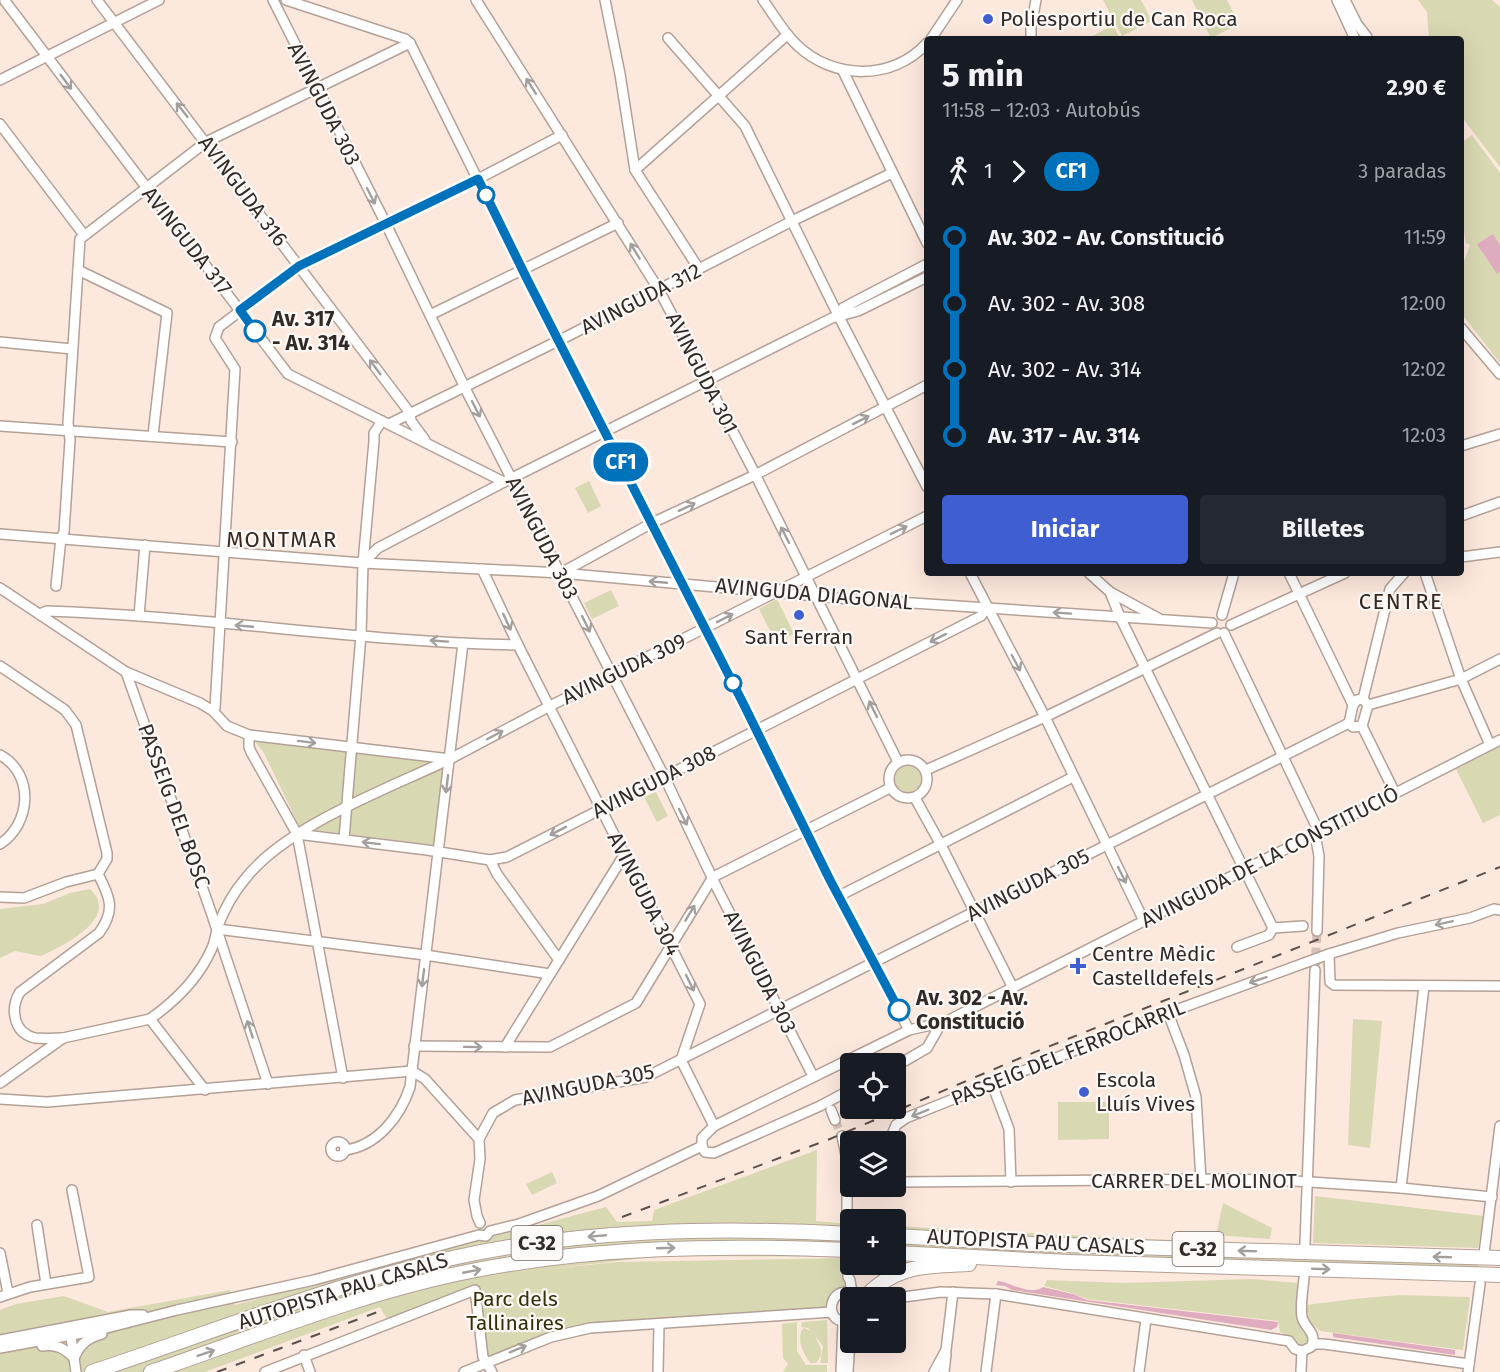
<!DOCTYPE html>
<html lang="es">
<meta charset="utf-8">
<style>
:root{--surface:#171b24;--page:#242831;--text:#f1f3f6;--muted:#9ea1a6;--accent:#3f5ed1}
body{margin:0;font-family:"Fira Sans",sans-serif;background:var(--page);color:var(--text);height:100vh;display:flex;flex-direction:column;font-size:22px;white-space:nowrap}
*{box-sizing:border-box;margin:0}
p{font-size:20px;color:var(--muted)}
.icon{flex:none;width:33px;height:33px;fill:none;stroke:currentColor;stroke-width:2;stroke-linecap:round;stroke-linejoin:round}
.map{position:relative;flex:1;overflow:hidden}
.sheet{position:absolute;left:924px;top:36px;width:540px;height:540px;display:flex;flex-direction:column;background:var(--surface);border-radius:6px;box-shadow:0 6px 24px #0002}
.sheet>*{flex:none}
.badge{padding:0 12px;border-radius:20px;font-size:21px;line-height:39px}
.fabs{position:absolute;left:840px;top:1053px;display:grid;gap:12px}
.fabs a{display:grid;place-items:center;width:66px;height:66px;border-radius:6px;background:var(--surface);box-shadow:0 6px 24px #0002;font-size:30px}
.map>.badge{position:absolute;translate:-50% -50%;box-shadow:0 0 0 3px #fff}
.legs{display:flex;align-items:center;gap:9px;height:66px;padding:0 18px;font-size:20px}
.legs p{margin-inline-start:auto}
.head{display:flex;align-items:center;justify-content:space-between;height:102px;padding:0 18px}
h1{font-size:33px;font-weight:700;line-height:45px}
.primary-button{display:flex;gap:12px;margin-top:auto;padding:12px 18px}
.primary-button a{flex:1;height:69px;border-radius:6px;background:var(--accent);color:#fff;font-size:24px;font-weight:700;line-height:69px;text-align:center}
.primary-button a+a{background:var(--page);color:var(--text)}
ul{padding:0 18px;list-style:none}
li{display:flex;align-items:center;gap:21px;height:66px;font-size:22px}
li i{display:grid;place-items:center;width:9px;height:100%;margin:0 8px;background:currentColor}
li i::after{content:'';width:15px;height:15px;margin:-8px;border:4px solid;border-radius:50%;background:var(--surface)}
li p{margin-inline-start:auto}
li:first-child i{background:linear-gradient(#0000 50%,currentColor 0)}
li:last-child i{background:linear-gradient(currentColor 50%,#0000 0)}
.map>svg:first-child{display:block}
.green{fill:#d8d8b2}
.water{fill:#dfabbf}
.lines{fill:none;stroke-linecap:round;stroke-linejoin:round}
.minor-tunnel{stroke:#d4c2b8;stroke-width:9;stroke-dasharray:9 4.5;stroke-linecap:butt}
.minor-casing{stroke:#b3a096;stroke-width:12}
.highway-casing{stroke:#b3a096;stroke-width:16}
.minor{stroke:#fff;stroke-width:9}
.highway{stroke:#fff;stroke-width:14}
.rail{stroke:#5b504b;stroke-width:2;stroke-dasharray:10 10;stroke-linecap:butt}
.oneway{stroke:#a39f9d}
.line-1-casing{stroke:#fff;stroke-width:14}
.line-1{stroke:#0072bc;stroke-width:9}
.poi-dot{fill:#3f5ed1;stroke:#fdf9f7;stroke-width:2}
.stop-1-dot{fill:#fff;stroke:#0072bc;stroke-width:3}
.labels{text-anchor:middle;stroke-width:4.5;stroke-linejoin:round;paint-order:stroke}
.shield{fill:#fdf9f7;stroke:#6f6865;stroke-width:1.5}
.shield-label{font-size:20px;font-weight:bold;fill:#322a26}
.poi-label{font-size:21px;fill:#322a26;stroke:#fdf9f7;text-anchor:start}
.street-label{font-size:21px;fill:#322a26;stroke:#fdf9f7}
.stop-label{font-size:21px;font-weight:bold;fill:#322a26;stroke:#fdf9f7;text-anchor:start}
.park-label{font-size:21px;fill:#323109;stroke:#fdf9f7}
.neighbourhood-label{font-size:22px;letter-spacing:1.5px;fill:#372820;stroke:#fdf9f7}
</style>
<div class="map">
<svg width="1500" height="1372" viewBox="0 0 1500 1372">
<rect width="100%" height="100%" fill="#fde8dd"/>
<g class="green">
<path d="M1101,0L1120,39H1087L1113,25Z"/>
<path d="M1103,0H1141L1152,21L1122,36Z"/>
<path d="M1192,0H1227L1239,24L1211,38Z"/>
<path d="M1418,0H1492L1500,7V167L1461,116V39H1429L1427,12Z"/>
<path d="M1472,135L1500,173V363L1461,313V269L1470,245L1466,243L1461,213V143Z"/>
<path d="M589,481L601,506L588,513L575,488Z"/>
<path d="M611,590L619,606L592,619L584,603Z"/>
<path d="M777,599L794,634L776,643L759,609Z"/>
<path d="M253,739L444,762L435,845L300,828L264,753Z"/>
<path d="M1500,747V815L1483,823L1456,769Z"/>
<circle cx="908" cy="779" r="13"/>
<path d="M656,792L668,816L657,822L644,797Z"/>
<path d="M90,889C121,918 63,946 41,956L15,951L0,958V909L43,904L70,893Z"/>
<path d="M1353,1019L1382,1021L1370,1148L1348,1145Z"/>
<path d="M1058,1102H1109V1139L1058,1140Z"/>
<path d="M817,1150L816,1221L850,1224V1257L662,1256L548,1269L617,1262L848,1258L846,1286L835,1297L831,1308L590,1328L486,1363L475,1290L388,1321L380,1307L205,1372H0V1310L16,1304L64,1296L108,1312L230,1290L235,1305L606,1207L617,1222L652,1221L654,1210Z"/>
<path d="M552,1172L557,1183L532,1195L526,1184Z"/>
<path d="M1315,1196L1484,1216L1478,1248L1313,1243Z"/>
<path d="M1223,1203L1272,1228L1270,1239L1216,1235Z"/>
<path d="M896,1226L1304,1247L1481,1250L1477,1279L896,1258Z"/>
<path d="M1253,1279L1297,1283C1297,1297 1295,1314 1301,1328C1303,1333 1307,1336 1309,1341L1300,1345L1292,1337L1280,1332L1278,1321L1087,1299L1072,1293L1044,1286L1047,1280L1124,1283Z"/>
<path d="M1399,1295L1470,1297L1463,1350L1320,1331L1307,1319L1306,1305L1354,1299Z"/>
<path d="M827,1320L828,1363H820L823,1346L815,1336C819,1345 826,1353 816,1363H810C803,1352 798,1344 801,1331L804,1328L811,1331L808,1328L801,1327L802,1322Z"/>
<path d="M797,1322V1351L806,1365H827V1372H783L788,1364L783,1358L782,1324Z"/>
</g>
<g class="water">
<path d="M1493,234L1500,245V271L1497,274L1477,244Z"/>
<path d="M998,1281C1012,1283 1029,1296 1043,1287L1073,1294L1087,1300L1278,1322L1277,1327L1271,1330L1012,1290L1005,1286L996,1285Z"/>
<path d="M1333,1333L1455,1350V1355L1333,1337Z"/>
</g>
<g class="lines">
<g class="minor-tunnel">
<path d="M1315,970L1317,931"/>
<path d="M835,1120L842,1136"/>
</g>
<g class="minor-casing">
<g id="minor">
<path d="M97,0L410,413L411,421L425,440"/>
<path d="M273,0L386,224L468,394L664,776L717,888L813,1076"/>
<path d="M286,0L405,39L410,43"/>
<path d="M476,0L659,290L751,466L898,762"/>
<path d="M605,0L620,74L635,170L699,269"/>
<path d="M763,0C774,15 783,32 797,45C833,80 893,81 927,43"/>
<path d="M1337,0L1355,39"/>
<path d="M1345,0L1357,24L1367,37"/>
<path d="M5,1L288,374L504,482"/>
<path d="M668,38L745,126L838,315L927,487"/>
<path d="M931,39L957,0"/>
<path d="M1031,39V27L1036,0"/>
<path d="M410,43L527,279L753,722L830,880L909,1030"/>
<path d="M843,71L927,243"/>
<path d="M0,80L159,0"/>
<path d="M0,124L84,235"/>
<path d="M635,170L787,35"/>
<path d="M78,270L167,313L153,435"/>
<path d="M430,315L618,223"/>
<path d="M838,315L843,308L854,302L927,264"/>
<path d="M1461,328L1500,374"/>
<path d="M0,342L72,349"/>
<path d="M389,424L568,336L792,221L892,173"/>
<path d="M0,426L232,442"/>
<path d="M1461,446L1500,434"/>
<path d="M1461,516L1500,502"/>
<path d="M0,534L363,563L561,573L837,598L1212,623"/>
<path d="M1461,557L1500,552"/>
<path d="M363,563L378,548L504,482L832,318L858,311L927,277"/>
<path d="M482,569L518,645L700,1004L681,1060L714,1126"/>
<path d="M561,573L652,523L755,475L927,385"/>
<path d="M970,573L1045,717L1144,921"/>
<path d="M1089,573L1110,592L1120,617L1273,928L1303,926"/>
<path d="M1289,573L1353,705"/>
<path d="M1425,573L1461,679L1490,745"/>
<path d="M56,586L61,538L64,532L70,440L68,423L80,239L206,142L410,43"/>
<path d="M0,588L126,672L200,703L213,711L227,726L249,735L450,759L550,706L927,516"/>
<path d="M1110,592L1158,618"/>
<path d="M40,614L47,611C204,616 361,642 518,645"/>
<path d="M1222,615L1234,573"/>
<path d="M139,616L145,545"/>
<path d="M1231,625L1345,573"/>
<path d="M1224,633L1319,832"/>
<path d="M0,666L65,710L76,725L107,853V859L98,874"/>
<path d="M126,672L211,912L268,1084"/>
<path d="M1363,699L1390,589L1404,573"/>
<path d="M1363,699L1368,705L1362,726L1353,727L1349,723L1353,705L1357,700Z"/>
<path d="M1368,705L1461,679L1500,659"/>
<path d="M213,711L215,708L235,369L215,338L219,327L299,266L478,179L562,135"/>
<path d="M1362,726L1395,793"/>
<path d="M249,735V747L251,752L297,834L343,1078"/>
<path d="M0,755C35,774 31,824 0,844"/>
<circle cx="908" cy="779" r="19"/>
<path d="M926,770L1045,717L1217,633"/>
<path d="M915,798L941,845L1013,988"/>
<path d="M297,834L427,850L490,860L507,857L981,616L987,607"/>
<path d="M1315,834L1319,856L1317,931"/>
<path d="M344,839L361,635L363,563L374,441V433L382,421"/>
<path d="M490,860L497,874L559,960"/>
<path d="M839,896L1073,777"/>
<path d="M0,897L24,898L66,882L98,874"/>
<path d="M217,929L425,955L550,974"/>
<path d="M1237,947L1269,935L1273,928"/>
<path d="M1329,954L1330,982L1334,985L1500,986"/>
<path d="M1168,1013L1184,1055L1196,1097L1201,1180"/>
<path d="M150,1019L205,1090"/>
<path d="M63,1038C54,1038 44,1039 35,1038C13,1033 10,1008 20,992L99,933C116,910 110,897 98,874"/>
<path d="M414,1046L550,1047L636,1003L713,877L890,788"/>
<path d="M505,1047L624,855"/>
<path d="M896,1066L927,1048L939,1027L945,1022L1500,740"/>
<path d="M0,1083L63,1038L150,1019C177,1000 199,978 212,948C215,941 216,933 218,926C224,910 234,892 245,879C286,826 387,789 448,760"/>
<path d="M992,1084L1009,1129L1011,1182"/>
<path d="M0,1099L47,1102L412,1071L425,1079L479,1139"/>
<path d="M831,1110L835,1120"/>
<path d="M842,1136L847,1160V1225"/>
<path d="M889,1142L896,1125L906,1118L1168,1013L1329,954L1398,933L1470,918L1494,909L1500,910"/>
<circle cx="338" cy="1149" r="7"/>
<path d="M702,1146V1138L714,1126L909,1030L944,1022"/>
<path d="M702,1146L705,1152L714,1153L820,1106L850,1090"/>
<path d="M345,1150C377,1146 400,1117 410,1087L463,643"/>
<path d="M896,1182L1228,1179L1295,1181L1401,1188L1492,1197"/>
<path d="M1401,1188L1424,986"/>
<path d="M480,1223L477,1216L474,1200L480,1159L479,1139L493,1113L515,1100L646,1077L1349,723"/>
<path d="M37,1225L46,1284"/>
<path d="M1305,1244L1315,970"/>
<path d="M0,1253L8,1293"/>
<path d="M1484,1254L1500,1126"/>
<path d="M848,1258V1277L850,1280L852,1293"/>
<path d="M0,1297L30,1287L89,1277L72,1190"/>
<path d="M896,1298L941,1292L996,1294L1289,1341L1295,1349L1302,1351L1311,1347C1318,1333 1305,1329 1302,1317C1300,1305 1303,1290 1304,1278"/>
<path d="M850,1321C818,1326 832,1276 857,1298"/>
<path d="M64,1334L71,1337L76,1372"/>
<path d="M0,1340L131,1315H143"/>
<path d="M1313,1344H1324L1469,1364"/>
<path d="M42,1346C57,1344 64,1348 74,1358"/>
<path d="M0,1348L99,1330L177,1310L314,1280L479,1235L486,1236L490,1231L519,1224L598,1196L702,1146"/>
<path d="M304,1355L310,1372"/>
<path d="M75,1356C81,1343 88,1338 102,1334"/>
<path d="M265,1372L475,1290L483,1357L492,1372"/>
<path d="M464,1372L551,1337L590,1328L832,1312"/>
<path d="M658,1372L659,1324"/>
<path d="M841,1372L843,1322"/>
<path d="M848,1372L850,1339"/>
<path d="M934,1372L946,1350L953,1292"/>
<path d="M944,1372L946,1354"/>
<path d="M986,1372L996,1294"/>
<path d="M1139,1372L1146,1319"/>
<path d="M1301,1372L1302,1351"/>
<path d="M1468,1372L1480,1284"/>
</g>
</g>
<g class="highway-casing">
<g id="highway">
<path d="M896,1236L1033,1244L1500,1258"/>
<path d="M896,1253L1069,1262L1500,1275"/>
<path d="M864,1298C896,1264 927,1266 969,1264"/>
<path d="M92,1372C213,1332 332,1284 457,1257C586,1229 719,1227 850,1234"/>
<path d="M151,1372C257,1336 360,1293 471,1271C596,1246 723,1245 850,1250"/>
</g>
</g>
<use href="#minor" class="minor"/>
<use href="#highway" class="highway"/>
<g class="rail">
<path d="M622,1217L830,1139L1025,1056L1500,867"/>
<path d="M217,1372L383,1310"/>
</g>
</g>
<defs><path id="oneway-shaft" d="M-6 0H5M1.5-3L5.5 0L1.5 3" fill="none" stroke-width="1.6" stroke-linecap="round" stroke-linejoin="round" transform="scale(1.5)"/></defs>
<g class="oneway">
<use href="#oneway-shaft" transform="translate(66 82) rotate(53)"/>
<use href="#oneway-shaft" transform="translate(531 86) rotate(-122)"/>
<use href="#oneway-shaft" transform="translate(182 110) rotate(-128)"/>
<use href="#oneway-shaft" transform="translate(371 196) rotate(63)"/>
<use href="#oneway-shaft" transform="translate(635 251) rotate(-121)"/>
<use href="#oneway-shaft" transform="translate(375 367) rotate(-127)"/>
<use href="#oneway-shaft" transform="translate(476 409) rotate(63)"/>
<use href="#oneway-shaft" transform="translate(861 420) rotate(-27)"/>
<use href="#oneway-shaft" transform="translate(687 507) rotate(-25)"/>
<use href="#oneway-shaft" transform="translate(899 530) rotate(-26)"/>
<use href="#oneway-shaft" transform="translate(785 535) rotate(-117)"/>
<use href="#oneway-shaft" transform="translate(658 582) rotate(-175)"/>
<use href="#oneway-shaft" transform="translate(1062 613) rotate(-176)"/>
<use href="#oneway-shaft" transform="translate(725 618) rotate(-27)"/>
<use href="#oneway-shaft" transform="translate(507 622) rotate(65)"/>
<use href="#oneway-shaft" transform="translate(586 624) rotate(64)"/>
<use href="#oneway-shaft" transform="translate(244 626) rotate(-175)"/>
<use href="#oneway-shaft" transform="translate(938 638) rotate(153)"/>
<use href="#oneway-shaft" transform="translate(439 641) rotate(-176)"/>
<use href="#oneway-shaft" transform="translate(1016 663) rotate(62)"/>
<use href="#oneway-shaft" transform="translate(873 709) rotate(-116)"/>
<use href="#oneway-shaft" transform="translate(495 735) rotate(-28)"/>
<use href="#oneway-shaft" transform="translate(307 742) rotate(7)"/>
<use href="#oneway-shaft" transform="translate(447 784) rotate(97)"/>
<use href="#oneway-shaft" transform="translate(683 817) rotate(64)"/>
<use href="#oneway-shaft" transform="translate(558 831) rotate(153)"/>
<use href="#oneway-shaft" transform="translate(371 843) rotate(-173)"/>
<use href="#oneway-shaft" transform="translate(1122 875) rotate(64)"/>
<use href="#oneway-shaft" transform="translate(690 913) rotate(-59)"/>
<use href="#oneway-shaft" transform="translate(1444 923) rotate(168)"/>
<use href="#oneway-shaft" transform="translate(423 978) rotate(97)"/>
<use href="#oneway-shaft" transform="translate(1258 980) rotate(162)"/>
<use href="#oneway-shaft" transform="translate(690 983) rotate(64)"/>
<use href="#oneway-shaft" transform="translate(250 1029) rotate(-108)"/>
<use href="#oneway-shaft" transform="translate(473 1047) rotate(1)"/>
<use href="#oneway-shaft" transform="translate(920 1113) rotate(158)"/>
<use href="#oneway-shaft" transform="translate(597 1236) rotate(175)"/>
<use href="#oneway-shaft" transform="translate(666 1248) rotate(-2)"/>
<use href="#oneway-shaft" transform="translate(1247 1251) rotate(-178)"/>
<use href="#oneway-shaft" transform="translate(1442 1257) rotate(-178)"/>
<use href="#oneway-shaft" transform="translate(1321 1269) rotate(2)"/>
<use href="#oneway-shaft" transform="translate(472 1271) rotate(-11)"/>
<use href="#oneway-shaft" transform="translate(518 1349) rotate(-22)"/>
<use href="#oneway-shaft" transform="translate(206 1353) rotate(-19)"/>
</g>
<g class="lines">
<g class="line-1-casing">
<path id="line-1" d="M255,331L240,310L299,266L478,179L527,279L743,703L830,880L899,1010"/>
</g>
<use href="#line-1" class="line-1"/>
</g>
<g class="poi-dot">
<circle cx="988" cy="19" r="6"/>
<circle cx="799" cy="615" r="6"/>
<path d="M1075 957h6v6h6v6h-6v6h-6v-6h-6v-6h6z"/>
<circle cx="1084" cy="1092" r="6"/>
</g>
<g class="stop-1-dot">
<circle cx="486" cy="195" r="8"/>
<circle cx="255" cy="331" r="10"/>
<circle cx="733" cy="683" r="8"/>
<circle cx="899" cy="1010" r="10"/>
</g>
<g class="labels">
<g class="shield">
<rect x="511.5" y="1226" width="51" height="34" rx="4.5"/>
<rect x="1172.5" y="1232" width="51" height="34" rx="4.5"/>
</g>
<g class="shield-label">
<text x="537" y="1250">C-32</text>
<text x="1198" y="1256">C-32</text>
</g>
<g class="poi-label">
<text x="1000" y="26">Poliesportiu de Can Roca</text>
<text x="799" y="644" text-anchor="middle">Sant Ferran</text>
<text x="1092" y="961">Centre Mèdic<tspan x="1092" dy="24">Castelldefels</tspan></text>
<text x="1096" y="1087">Escola<tspan x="1096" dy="24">Lluís Vives</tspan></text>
</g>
<g class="street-label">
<text transform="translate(324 104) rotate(63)" y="7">AVINGUDA 303</text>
<text transform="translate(243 191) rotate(53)" y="7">AVINGUDA 316</text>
<text transform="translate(187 241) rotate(52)" y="7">AVINGUDA 317</text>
<text transform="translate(641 299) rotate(-27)" y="7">AVINGUDA 312</text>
<text transform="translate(702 373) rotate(63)" y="7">AVINGUDA 301</text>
<text transform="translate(542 538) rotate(63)" y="7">AVINGUDA 303</text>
<text transform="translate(814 594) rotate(5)" y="7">AVINGUDA DIAGONAL</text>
<text transform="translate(624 669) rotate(-26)" y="7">AVINGUDA 309</text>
<text transform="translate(654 782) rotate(-27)" y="7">AVINGUDA 308</text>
<text transform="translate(174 806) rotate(70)" y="7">PASSEIG DEL BOSC</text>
<text transform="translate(1270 857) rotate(-27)" y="7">AVINGUDA DE LA CONSTITUCIÓ</text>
<text transform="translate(1028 885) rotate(-27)" y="7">AVINGUDA 305</text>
<text transform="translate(644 894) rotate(63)" y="7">AVINGUDA 304</text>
<text transform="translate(760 972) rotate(63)" y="7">AVINGUDA 303</text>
<text transform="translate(1068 1053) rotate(-22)" y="7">PASSEIG DEL FERROCARRIL</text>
<text transform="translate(588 1085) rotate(-12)" y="7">AVINGUDA 305</text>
<text x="1194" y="1188">CARRER DEL MOLINOT</text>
<text transform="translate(1036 1242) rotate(3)" y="7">AUTOPISTA PAU CASALS</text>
<text transform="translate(343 1291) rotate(-17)" y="7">AUTOPISTA PAU CASALS</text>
</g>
<g class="stop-label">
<text x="272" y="326">Av. 317<tspan x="272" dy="24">- Av. 314</tspan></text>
<text x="916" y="1005">Av. 302 - Av.<tspan x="916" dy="24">Constitució</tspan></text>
</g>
<g class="park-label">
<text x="515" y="1306">Parc dels<tspan x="515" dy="24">Tallinaires</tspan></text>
</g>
<g class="neighbourhood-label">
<text x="282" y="547">MONTMAR</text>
<text x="1401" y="609">CENTRE</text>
</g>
</g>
</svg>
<div class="fabs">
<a><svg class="icon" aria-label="locate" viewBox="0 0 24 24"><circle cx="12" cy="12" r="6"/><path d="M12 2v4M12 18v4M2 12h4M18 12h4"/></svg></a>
<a><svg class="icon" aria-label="layers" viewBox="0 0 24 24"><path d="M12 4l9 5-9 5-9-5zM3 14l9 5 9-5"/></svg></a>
<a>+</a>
<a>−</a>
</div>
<b class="badge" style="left:621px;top:462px;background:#0072bc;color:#fff">CF1</b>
<section class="sheet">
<div class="head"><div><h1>5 min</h1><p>11:58 – 12:03 · Autobús</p></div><b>2.90 €</b></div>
<div class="legs"><svg class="icon" aria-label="walk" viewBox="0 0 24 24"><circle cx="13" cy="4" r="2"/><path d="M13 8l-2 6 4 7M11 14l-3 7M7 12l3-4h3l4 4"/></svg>1<svg class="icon" aria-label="forward" viewBox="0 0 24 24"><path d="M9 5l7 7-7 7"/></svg><b class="badge" style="background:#0072bc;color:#fff">CF1</b><p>3 paradas</p></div>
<ul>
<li><i style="color:#0072bc"></i><b>Av. 302 - Av. Constitució</b><p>11:59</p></li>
<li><i style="color:#0072bc"></i><span>Av. 302 - Av. 308</span><p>12:00</p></li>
<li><i style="color:#0072bc"></i><span>Av. 302 - Av. 314</span><p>12:02</p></li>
<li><i style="color:#0072bc"></i><b>Av. 317 - Av. 314</b><p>12:03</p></li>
</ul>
<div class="primary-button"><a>Iniciar</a><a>Billetes</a></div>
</section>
</div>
